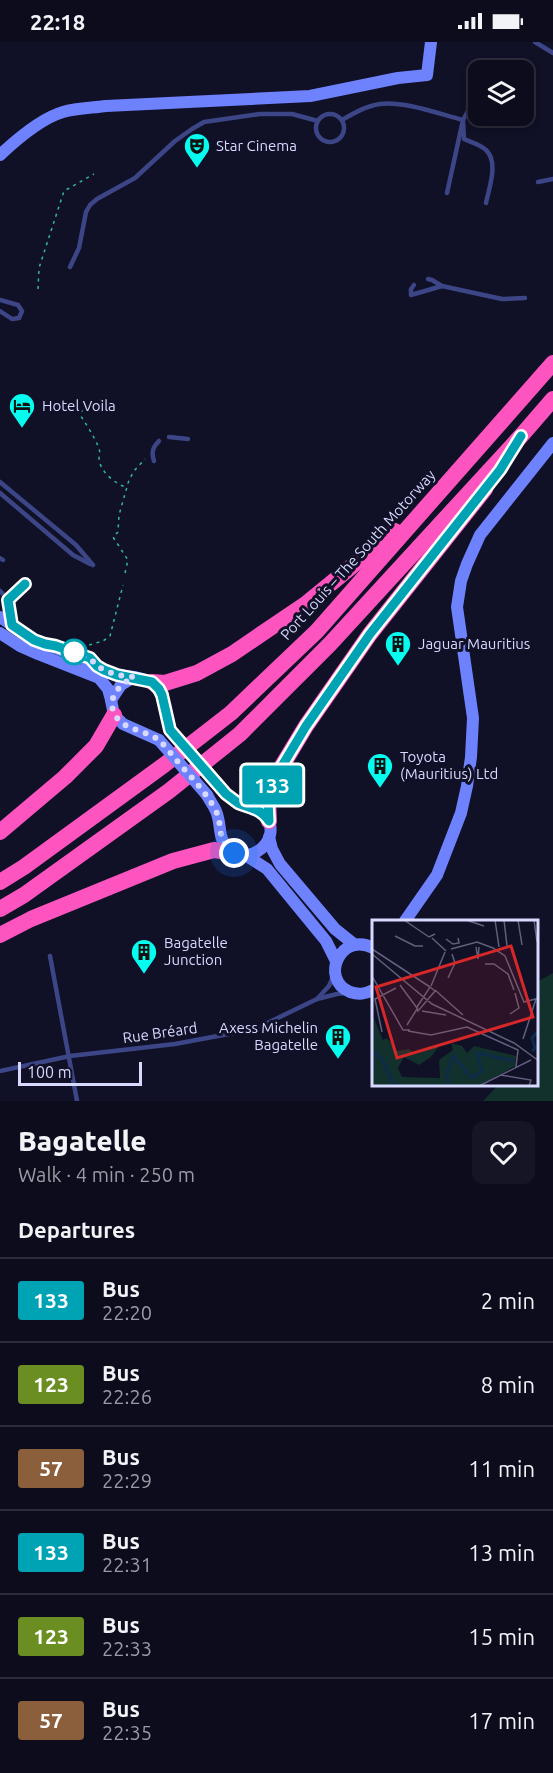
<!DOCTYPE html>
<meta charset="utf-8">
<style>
:root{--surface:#0c0c1d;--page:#151526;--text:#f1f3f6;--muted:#9a9ba4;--line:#2c2c3b}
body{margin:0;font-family:Ubuntu,sans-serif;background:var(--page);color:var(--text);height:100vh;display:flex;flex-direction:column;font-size:22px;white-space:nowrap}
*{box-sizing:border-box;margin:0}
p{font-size:20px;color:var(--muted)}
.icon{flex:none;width:33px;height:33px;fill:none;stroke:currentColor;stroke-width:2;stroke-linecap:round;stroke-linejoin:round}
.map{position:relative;height:1059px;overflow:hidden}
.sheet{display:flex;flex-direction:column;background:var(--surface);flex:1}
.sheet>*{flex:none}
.badge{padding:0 12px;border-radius:4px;font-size:21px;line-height:39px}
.buttons{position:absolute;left:468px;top:18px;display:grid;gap:12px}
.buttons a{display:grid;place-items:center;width:66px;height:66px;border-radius:12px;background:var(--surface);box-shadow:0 3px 9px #0003,0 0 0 2px var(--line);font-size:30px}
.scale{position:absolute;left:18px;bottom:15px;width:124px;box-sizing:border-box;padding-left:6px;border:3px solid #d7d9ff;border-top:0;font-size:16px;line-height:21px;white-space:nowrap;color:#d7d9ff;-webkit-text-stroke:4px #101027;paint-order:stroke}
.you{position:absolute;width:30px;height:30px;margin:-15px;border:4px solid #fff;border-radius:50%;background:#1a73e8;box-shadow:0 0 0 9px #1a73e833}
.map>.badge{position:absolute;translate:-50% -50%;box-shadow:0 0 0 3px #fff}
h2{padding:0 18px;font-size:22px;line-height:54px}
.round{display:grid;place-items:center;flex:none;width:63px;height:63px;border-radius:12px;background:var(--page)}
.summary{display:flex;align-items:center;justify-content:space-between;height:102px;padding:0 18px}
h1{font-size:28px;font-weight:800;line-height:45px}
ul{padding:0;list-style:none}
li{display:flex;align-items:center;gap:18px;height:84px;padding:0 18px;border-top:2px solid var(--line)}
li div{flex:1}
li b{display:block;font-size:22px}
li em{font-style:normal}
li .badge{min-width:66px;font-weight:700;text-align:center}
.status{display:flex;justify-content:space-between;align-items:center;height:42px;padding:0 30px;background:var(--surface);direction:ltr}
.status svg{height:16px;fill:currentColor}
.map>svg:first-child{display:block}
.green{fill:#13312c}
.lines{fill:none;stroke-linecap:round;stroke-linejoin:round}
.path{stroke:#31b89b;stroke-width:1.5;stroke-dasharray:3 4.5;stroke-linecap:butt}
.lane{stroke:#3c4586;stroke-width:4.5}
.secondary{stroke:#6f82fd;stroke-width:12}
.highway{stroke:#fd54bf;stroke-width:16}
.secondary-bridge{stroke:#6f82fd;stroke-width:12}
.line-casing{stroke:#fff;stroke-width:14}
.line{stroke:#00a3b4;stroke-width:9}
.walk{stroke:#d7d9ff;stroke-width:6;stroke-dasharray:0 10.8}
.stop-dot{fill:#fff;stroke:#00a3b4;stroke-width:3}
.labels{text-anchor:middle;stroke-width:6;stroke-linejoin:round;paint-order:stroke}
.poi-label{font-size:15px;fill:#d7d9ff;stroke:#101027;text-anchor:start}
.street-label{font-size:15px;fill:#d7d9ff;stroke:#101027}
.inset-river{fill:none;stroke:#0d2c49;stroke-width:3}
.inset-road{fill:none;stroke:#60607d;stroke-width:1.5}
.view{fill:#d62828;fill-opacity:0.15;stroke:#d62828;stroke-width:3}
.inset-edge{fill:none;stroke:#d7d9ff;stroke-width:3}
</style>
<div class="status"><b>22:18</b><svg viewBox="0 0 49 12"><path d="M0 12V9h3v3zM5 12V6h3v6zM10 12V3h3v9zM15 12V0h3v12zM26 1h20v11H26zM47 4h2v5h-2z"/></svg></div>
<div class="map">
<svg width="553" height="1059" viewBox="0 0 553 1059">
<rect width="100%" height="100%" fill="#101027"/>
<path class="green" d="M553,931V1059H483L498,1043L536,1042L537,940Z"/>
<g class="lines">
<g class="path">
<path d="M38,247L39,226L64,149L94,132"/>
<path d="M73,362C82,376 92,390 98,404C101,410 99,412 99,418C101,430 115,442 126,445"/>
<path d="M80,370L101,358"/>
<path d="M125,531L128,518L113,495L118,490L119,473L129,438L134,429L145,417"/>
<path d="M82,605L103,599L110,594L123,543"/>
</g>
<g class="lane">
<path d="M535,0L553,11"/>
<circle cx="330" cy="86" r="14"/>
<path d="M342,78C354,71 366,64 380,62C405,59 439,72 463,78L464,97C471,100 481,103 486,108C499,120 489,146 486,161"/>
<path d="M538,140L553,137"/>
<path d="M447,151L463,78L477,53"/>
<path d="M70,225L79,206L86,170L90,163L97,157L135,136L175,99L192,87L204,80L260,72H292L318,79"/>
<path d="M428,237L432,238L442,244L502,257L525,256"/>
<path d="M414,243L411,247V253L442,244"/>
<path d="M0,258L18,263L22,269L19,276L12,277L0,269"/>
<path d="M169,395L188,397"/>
<path d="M154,419C151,410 153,405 159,399"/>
<path d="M0,440L76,503L93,523"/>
<path d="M0,451L73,513L90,522"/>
<path d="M0,516L3,518"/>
<path d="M0,549C10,558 11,568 12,581"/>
<path d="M8,558L25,541"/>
<path d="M50,914L77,1059"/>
<path d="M317,957L329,944L333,935"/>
<path d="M0,1029L70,1014L175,1002L255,987L317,957L337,952L346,951"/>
</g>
<g class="secondary">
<path d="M0,113C16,98 42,76 63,70C77,66 92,66 106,64L310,54L398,36L427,33L431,0"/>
<path d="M0,575L34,598L79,615L104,628L117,633L134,635"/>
<path d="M0,591L20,604L38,612L99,636L108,647L111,658"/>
<path d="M159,698L123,682L114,673L111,658L121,643L134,635C168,641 161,660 170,688"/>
<path d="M207,753C210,759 214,764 216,769C222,783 217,797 229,807C251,825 281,798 267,776C260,765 245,765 235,759C228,755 224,749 219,743"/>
<path d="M269,795L272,807L280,822L335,887L355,903"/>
<path d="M245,813L267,827L326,899L336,919"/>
<path d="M405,879L437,833L461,771L467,744L471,715L473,676L457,565L461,539L467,522L480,493L553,401"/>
<path d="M373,906C341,889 319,937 350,950C359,953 365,952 373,948"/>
</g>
<g class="highway">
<path d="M152,640L165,641L197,631L232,612L307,561L395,489"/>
<path d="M269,779L268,758L270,747L276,734L306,684L370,592L485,447"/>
<path d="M0,790L65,735L96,704L114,673"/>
<path d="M0,840L24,825L164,723L231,671L317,589L553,321"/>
<path d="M0,867L24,853L169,749L240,692L330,602L521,394L553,357"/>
<path d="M0,893L31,877L173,819L214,808L234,811"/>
</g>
<g class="secondary-bridge">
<path d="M170,688L219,743"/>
<path d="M159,698L207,753"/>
</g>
</g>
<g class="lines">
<g class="line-casing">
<path id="line" d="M25,542L8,558L12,583L34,598L45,602L56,604L90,616L97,624L104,628L117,633L152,640L159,647L162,653L170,688L226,752C230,755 234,758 238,761C250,766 262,767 269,779L268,758L270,747L276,734L306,684L370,592L500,428L521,394"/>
</g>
<use href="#line" class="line"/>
<path class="walk" d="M74,610L90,616L97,624L104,628L117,633L134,635C120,642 107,655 114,671C122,689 146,687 160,699C166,705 172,713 178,720C191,735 205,749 215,767C224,784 215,798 234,811"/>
</g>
<defs>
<g id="theatre-pin" transform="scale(1.35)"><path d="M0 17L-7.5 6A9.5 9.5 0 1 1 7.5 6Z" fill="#06fcee" stroke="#101027"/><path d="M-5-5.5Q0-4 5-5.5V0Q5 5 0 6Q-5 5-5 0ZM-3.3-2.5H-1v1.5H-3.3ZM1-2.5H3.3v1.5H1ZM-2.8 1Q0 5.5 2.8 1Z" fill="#111"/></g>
<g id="hotel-pin" transform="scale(1.35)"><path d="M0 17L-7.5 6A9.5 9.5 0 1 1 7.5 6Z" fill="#06fcee" stroke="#101027"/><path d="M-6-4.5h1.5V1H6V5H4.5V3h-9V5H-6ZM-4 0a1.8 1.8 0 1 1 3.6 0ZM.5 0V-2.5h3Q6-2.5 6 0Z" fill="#111"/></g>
<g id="building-pin" transform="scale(1.35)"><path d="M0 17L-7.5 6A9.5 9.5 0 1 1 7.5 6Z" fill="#06fcee" stroke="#101027"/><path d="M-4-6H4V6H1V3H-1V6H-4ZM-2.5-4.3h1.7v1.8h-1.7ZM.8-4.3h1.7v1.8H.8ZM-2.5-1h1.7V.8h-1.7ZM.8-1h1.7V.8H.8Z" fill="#111"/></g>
</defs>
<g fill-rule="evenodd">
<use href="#theatre-pin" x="197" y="104"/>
<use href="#hotel-pin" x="22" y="364"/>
<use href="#building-pin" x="398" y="602"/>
<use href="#building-pin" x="380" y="724"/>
<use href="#building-pin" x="144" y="910"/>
<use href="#building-pin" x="338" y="995"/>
</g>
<circle class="stop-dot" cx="74" cy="610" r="12"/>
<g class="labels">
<g class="poi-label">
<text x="216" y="109">Star Cinema</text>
<text x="42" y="369">Hotel Voila</text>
<text x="418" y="607">Jaguar Mauritius</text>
<text x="400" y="720">Toyota<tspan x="400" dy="17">(Mauritius) Ltd</tspan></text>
<text x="164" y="906">Bagatelle<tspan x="164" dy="17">Junction</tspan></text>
<text x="318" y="991" text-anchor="end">Axess Michelin<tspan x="318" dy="17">Bagatelle</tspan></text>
</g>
<g class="street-label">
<text transform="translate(358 513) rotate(-48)" y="5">Port Louis – The South Motorway</text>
<text transform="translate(160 991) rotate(-8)" y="5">Rue Bréard</text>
</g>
</g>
<g transform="translate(372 878)">
<rect width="166" height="166" fill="#101027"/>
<path d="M0,94L11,120L15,118L25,131L37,129L43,134L67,126L59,137L47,145L32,137L26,148L30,157L68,158L67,140L81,130L79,123L90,126L95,133L102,126L144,136L143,146L106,166H0Z" fill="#13312c"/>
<path class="inset-river" d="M0,131L10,139L22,164L28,166M160,131L163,128L160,118L167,110M77,166L75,153L81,136L100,158L110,151L105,133L142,141"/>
<path class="inset-road" d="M32,0L57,17L63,14M94,0L112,6M123,0L127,27M132,0L135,26M146,0L150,25M162,0L165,22M23,16L43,26H51M60,18L74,31M74,19L81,24L87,23L86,18M104,27L106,39L107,27M0,29L58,67M79,29L105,22L121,28L133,36L152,82L167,78M0,34L60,84L142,123L167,141M113,44H122L136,54L142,70M0,56L31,110H38M76,58L83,43L80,34M28,65L45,88M59,66L73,32M58,67L63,71L46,91L45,87ZM63,70L91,95M50,91L74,95M138,94L147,88L143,73M35,105L45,89M36,111L59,115L95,107L146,130L144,147M10,112L3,79L24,68M151,119L164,79M128,155L159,160L157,166M107,166L159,140"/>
<path class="view" d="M139,26L161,97L25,138L4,67Z"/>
<rect width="166" height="166" class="inset-edge"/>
</g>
</svg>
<div class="buttons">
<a><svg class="icon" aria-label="layers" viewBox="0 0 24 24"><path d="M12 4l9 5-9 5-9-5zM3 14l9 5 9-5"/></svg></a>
</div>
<div class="scale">100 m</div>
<div class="you" style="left:234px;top:811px"></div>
<b class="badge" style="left:272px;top:743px;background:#00a3b4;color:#fff">133</b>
</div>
<section class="sheet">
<div class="summary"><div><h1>Bagatelle</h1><p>Walk · 4 min · 250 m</p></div><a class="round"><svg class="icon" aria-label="heart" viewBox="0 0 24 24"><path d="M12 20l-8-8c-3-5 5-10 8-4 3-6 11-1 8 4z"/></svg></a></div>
<h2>Departures</h2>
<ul>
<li><span class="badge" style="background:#00a3b4;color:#fff">133</span><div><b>Bus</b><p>22:20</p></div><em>2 min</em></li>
<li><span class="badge" style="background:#6b8e23;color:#fff">123</span><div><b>Bus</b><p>22:26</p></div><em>8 min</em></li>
<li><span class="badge" style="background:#8b5e3c;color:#fff">57</span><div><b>Bus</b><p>22:29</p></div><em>11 min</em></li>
<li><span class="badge" style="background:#00a3b4;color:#fff">133</span><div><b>Bus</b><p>22:31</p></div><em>13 min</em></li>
<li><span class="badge" style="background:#6b8e23;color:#fff">123</span><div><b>Bus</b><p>22:33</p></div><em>15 min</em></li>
<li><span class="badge" style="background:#8b5e3c;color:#fff">57</span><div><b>Bus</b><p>22:35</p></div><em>17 min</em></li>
</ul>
</section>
